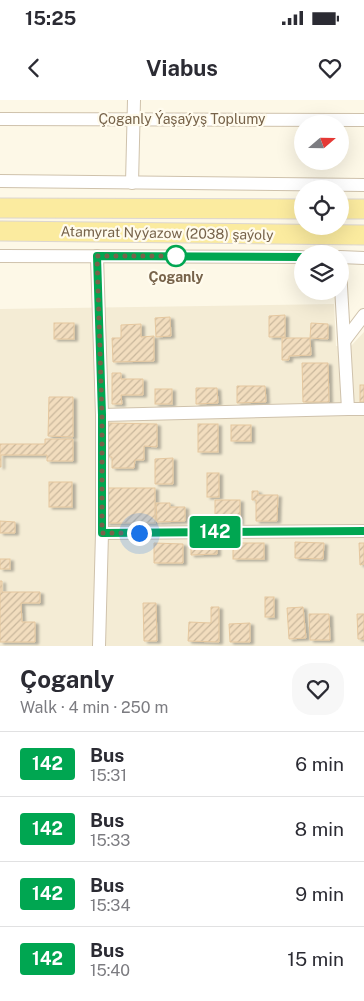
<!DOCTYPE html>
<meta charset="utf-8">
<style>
:root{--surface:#fff;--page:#f7f7f7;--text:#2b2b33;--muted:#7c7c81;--line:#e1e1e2}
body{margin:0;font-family:"Public Sans",sans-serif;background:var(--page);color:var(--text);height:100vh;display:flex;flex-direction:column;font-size:19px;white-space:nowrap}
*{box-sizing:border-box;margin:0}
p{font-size:16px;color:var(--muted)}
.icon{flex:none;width:28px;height:28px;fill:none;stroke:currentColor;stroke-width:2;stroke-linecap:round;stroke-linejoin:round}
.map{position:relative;height:546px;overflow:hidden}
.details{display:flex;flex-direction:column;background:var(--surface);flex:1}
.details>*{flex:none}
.badge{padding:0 10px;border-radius:4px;font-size:18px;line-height:32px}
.needle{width:32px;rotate:70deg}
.buttons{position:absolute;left:294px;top:15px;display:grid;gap:10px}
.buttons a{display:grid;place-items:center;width:55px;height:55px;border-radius:50%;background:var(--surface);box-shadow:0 5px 20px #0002;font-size:25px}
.you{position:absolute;width:25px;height:25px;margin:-12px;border:4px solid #fff;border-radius:50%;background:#1a73e8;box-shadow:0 0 0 8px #1a73e833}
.map>.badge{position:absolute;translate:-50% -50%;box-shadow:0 0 0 2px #fff}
.round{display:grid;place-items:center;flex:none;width:52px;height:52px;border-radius:20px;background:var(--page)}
.headline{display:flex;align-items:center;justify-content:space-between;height:85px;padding:0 20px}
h1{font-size:24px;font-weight:700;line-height:38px}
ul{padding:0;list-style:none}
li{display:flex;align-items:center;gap:15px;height:65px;padding:0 20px;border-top:1px solid var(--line)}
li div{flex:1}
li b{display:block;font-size:19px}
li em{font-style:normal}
li .badge{min-width:55px;font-weight:700;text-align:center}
.status{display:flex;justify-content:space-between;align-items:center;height:35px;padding:0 25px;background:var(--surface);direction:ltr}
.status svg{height:14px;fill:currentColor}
header{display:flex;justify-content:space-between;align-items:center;height:65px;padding:0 20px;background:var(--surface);font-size:22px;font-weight:700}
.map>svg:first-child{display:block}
.residential{fill:#f4ecd5}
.building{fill:url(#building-hatch);stroke:#e5c79e;filter:url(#shadow)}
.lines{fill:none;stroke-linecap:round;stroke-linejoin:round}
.minor-casing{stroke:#cfc2ac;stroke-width:14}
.primary-casing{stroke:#dcd6d0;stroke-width:21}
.minor{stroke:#fff;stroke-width:12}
.primary{stroke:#fbeb9f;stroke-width:19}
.line-casing{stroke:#fff;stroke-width:11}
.line{stroke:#00a651;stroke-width:8}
.walk{stroke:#77634a;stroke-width:5;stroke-dasharray:0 9}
.stop-dot{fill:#fff;stroke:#00a651;stroke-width:2.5}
.labels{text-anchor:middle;stroke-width:4.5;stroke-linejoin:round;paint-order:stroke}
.street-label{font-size:14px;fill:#77634a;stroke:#fffbed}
.stop-label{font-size:14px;font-weight:bold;fill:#77634a;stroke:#fffbed}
</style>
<div class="status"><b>15:25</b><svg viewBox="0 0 49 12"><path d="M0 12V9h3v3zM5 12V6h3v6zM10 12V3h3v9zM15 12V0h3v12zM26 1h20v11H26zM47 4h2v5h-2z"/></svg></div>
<header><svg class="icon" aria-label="back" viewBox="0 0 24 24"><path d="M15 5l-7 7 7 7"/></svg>Viabus<svg class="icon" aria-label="heart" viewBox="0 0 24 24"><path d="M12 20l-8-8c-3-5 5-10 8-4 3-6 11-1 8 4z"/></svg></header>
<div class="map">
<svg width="364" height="546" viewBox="0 0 364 546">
<defs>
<pattern id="building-hatch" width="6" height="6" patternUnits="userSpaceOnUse" patternTransform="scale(1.25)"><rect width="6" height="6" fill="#f2ddbe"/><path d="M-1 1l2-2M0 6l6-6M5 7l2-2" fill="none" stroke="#c9b79c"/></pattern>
<filter id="shadow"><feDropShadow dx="3.5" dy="2" stdDeviation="1" flood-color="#0004"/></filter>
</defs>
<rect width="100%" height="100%" fill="#fdf8e7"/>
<path class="residential" d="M334,204L336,246L350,247L364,232V546H0V209Z"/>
<g class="building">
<path d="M285,215V237H269V216Z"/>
<path d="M170,217L171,236L156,237L155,218Z"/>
<rect x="54" y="223" width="20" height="16"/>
<path d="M311,223L328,224V239L310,238Z"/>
<path d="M141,224V237L154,236V261L113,262L112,238H121V225Z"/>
<path d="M282,238H310L311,255L289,256V260H282Z"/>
<path d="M302,263H328L329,302H303Z"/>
<path d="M112,273H121V279H143V295H121L122,304H112Z"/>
<rect x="360" y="285" width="4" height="17"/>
<path d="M237,286H265L266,302L237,303Z"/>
<path d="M196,288H217L218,303L196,304Z"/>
<rect x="155" y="289" width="17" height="15"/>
<path d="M49,297H73V337L48,336Z"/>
<path d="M108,323L157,324V347L144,346V360H135L134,368H112V357H108Z"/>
<rect x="198" y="324" width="20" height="28"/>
<rect x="231" y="325" width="20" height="16"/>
<path d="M45,339H73V361H47V355H1V367H0V344H45Z"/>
<path d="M173,358V384H155V359Z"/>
<rect x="207" y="373" width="12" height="24"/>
<rect x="49" y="382" width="23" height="25"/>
<rect x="106" y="388" width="49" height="35"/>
<path d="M252,391H258V395H278L277,421H256V400H252Z"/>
<rect x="215" y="400" width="25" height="23"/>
<path d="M156,403H170V407H185V421L157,422Z"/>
<path d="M0,421L15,422V433H0Z"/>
<path d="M295,442L324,443L323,459L295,458Z"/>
<path d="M154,443L183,444V463H154Z"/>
<path d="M191,443H217V454L191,455Z"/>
<rect x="233" y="443" width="31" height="16"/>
<path d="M359,443H364V464L360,465Z"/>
<rect x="0" y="459" width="10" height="10"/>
<path d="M0,481H2V492H40V503H21L22,522H35V542H0Z"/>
<rect x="265" y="497" width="9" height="20"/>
<path d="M143,503H156L157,541H144Z"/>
<path d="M211,507H219V542L188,541L189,522L211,523Z"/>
<path d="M303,507L306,538L289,539L287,508Z"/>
<path d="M309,514H329L330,540H310Z"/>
<path d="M357,514H364V539H358Z"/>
<path d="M250,523V542H230L229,524Z"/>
</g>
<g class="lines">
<g class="minor-casing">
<g id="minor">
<path d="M0,19L364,20"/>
<path d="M0,81L364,85"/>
<path d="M132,83L134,0"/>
<path d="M0,156L302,157"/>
<path d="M97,156L102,315V433L99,546"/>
<path d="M340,157L364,158"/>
<path d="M340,169L348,309H364"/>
<path d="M345,240L364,215"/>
<path d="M102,315L348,309"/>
<path d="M102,433L364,431"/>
</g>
</g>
<g class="primary-casing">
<g id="primary">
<path d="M0,108L302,109"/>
<path d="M340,109H364"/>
<path d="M0,131L364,135"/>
</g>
</g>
<use href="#minor" class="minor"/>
<use href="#primary" class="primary"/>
</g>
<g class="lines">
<g class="line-casing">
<path id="line" d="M302,157L97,156L102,315V433L364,431"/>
</g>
<use href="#line" class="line"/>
<path class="walk" d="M139,433H102V315L97,156H176"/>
</g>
<circle class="stop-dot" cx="176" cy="156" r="10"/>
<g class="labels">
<g class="street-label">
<text x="182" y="24">Çoganly Ýaşaýyş Toplumy</text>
<text transform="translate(167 133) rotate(1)" y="5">Atamyrat Nyýazow (2038) şaýoly</text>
</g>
<g class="stop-label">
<text x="176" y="182">Çoganly</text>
</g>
</g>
</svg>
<div class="buttons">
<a><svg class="needle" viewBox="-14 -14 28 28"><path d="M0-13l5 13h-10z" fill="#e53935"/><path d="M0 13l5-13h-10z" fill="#7c7c81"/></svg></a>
<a><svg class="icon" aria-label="locate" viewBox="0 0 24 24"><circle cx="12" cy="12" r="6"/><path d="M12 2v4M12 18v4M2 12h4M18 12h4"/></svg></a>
<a><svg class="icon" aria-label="layers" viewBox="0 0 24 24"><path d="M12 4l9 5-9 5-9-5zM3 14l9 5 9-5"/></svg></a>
</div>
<div class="you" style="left:139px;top:433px"></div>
<b class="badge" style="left:215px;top:432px;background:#00a651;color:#fff">142</b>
</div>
<section class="details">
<div class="headline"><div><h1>Çoganly</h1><p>Walk · 4 min · 250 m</p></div><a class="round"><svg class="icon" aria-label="heart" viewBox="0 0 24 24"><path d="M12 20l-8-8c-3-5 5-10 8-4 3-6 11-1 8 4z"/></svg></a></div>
<ul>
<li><span class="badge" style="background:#00a651;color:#fff">142</span><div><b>Bus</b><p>15:31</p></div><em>6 min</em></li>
<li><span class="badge" style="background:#00a651;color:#fff">142</span><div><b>Bus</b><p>15:33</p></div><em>8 min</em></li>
<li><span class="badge" style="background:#00a651;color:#fff">142</span><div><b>Bus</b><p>15:34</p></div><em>9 min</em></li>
<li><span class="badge" style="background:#00a651;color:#fff">142</span><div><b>Bus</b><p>15:40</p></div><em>15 min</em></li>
</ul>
</section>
